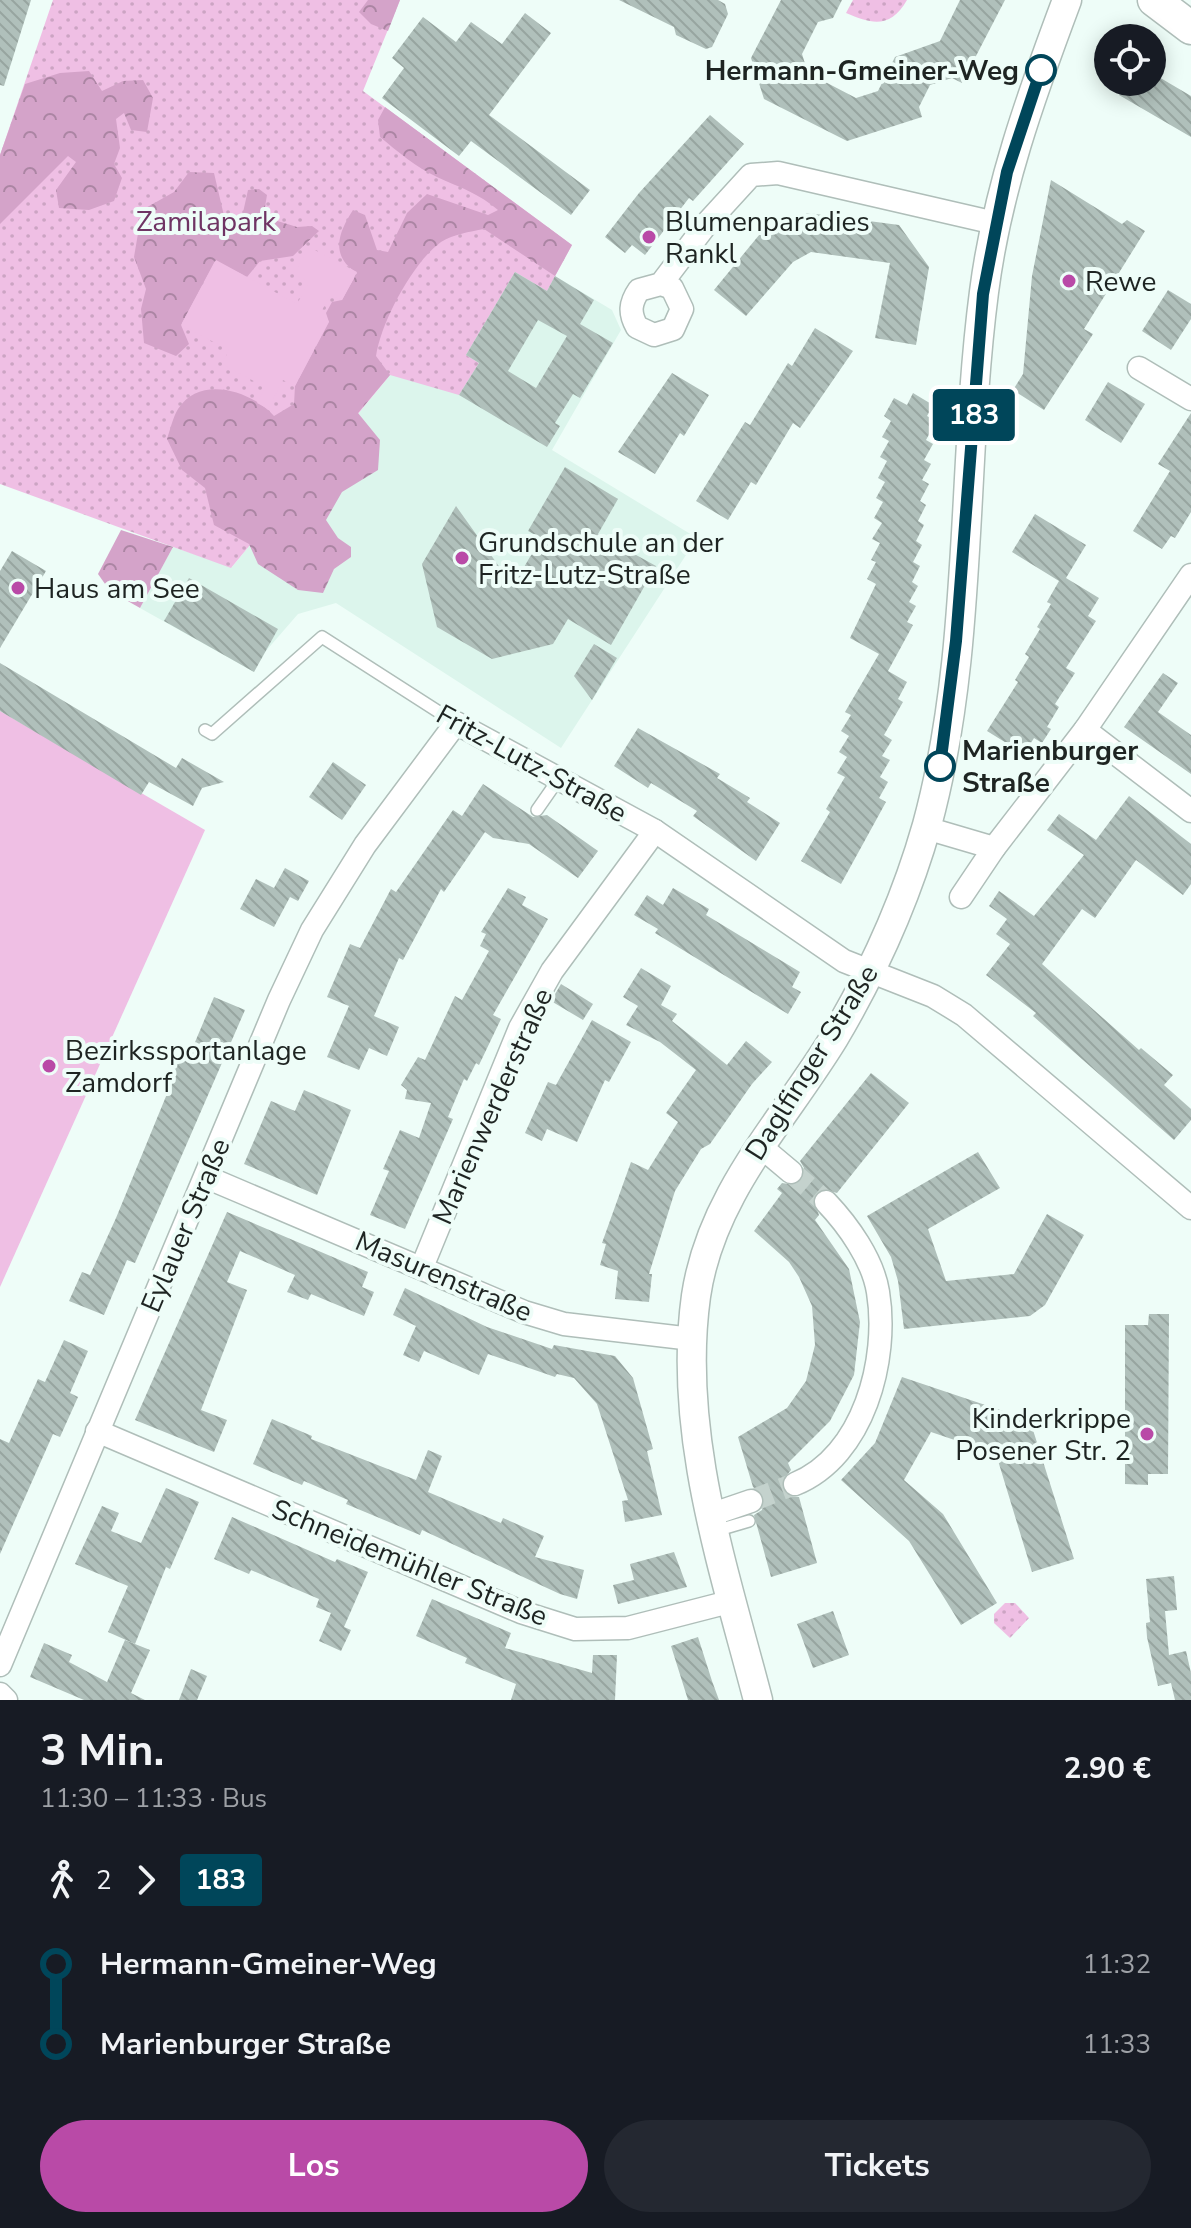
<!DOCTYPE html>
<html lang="de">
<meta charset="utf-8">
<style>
:root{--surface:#171b24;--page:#242831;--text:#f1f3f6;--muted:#9ea1a6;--accent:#b94aa7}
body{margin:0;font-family:"Nunito Sans",sans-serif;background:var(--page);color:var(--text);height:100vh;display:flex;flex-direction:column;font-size:30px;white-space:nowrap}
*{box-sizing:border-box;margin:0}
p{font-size:26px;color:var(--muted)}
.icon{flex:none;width:44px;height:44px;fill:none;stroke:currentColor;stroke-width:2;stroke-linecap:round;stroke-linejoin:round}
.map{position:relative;height:1700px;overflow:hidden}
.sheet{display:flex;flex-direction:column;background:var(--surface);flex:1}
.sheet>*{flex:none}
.badge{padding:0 16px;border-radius:6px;font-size:28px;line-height:52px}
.tools{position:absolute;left:1094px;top:24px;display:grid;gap:16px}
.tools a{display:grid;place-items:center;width:72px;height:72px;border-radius:50%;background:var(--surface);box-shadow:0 4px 20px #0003;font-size:40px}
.map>.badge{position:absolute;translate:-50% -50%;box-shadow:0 0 0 4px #fff}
.legs{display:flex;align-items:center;gap:12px;height:88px;padding:0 40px;font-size:26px}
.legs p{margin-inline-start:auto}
.headline{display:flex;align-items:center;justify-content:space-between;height:136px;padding:0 40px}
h1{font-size:44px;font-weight:700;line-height:60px}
.button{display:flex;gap:16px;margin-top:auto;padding:16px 40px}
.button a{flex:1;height:92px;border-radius:48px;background:var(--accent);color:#fff;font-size:32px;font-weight:700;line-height:92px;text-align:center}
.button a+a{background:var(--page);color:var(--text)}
ul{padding:0 40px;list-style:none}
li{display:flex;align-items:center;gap:28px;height:80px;font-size:30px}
li i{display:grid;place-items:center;width:12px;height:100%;margin:0 10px;background:currentColor}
li i::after{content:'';width:20px;height:20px;margin:-10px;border:6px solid;border-radius:50%;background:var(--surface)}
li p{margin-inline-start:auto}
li:first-child i{background:linear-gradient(#0000 50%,currentColor 0)}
li:last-child i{background:linear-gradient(currentColor 50%,#0000 0)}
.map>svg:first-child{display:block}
.built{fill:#dcf5ec}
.green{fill:url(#green-dots)}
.forest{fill:url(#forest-crowns)}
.pitch{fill:#efbfe4}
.building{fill:url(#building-back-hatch);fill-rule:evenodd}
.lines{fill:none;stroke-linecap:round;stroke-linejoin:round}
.minor-tunnel{stroke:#c4d2cd;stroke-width:22;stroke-dasharray:22 11;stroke-linecap:butt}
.service-casing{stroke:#afbeb9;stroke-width:14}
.minor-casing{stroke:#afbeb9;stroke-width:25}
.tertiary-casing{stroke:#afbeb9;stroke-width:31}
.secondary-casing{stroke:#afbeb9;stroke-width:35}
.service{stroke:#fff;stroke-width:11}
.minor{stroke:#fff;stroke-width:22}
.tertiary{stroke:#fff;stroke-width:28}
.secondary{stroke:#fff;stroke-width:32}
.line-1-casing{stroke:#fff;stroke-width:18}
.line-1{stroke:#00465a;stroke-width:12}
.stop-1-dot{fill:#fff;stroke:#00465a;stroke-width:4}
.poi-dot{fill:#b94aa7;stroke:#eefdf8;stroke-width:3}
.labels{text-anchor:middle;stroke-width:8;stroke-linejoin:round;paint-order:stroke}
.stop-label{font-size:28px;font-weight:bold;fill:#1e2422;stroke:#eefdf8;text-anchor:end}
.park-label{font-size:28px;fill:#6f3464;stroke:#eefdf8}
.poi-label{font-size:28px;fill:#1e2422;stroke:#eefdf8;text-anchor:start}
.street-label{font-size:28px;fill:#1e2422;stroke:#eefdf8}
</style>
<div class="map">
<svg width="1191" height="1700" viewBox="0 0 1191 1700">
<defs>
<pattern id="green-dots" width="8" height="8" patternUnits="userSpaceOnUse" patternTransform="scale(2)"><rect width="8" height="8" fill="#efbfe4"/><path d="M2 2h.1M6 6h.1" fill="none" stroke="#cca4c3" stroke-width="1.8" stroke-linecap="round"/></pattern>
<pattern id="forest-crowns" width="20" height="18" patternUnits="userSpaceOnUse" patternTransform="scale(2)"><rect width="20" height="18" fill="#d4a3c9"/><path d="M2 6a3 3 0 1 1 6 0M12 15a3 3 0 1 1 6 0" fill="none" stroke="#ab85a3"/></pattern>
<pattern id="building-back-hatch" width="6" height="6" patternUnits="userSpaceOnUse" patternTransform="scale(2)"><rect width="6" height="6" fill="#b0c0bb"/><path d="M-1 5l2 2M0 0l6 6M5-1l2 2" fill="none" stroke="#97a5a0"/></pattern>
</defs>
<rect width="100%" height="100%" fill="#eefdf8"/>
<path class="built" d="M439,243L555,276L612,310L621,330L552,450L697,538L561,748L336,603L298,614L265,652L254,672L140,608L173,547L232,567L390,375Z"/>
<g class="green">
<path d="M53,0H400L363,91L572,245L547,291L515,272L466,355L479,363L459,395L390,375L231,568L0,484V155Z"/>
<path d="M853,0H907C891,28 873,25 846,13Z"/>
<path d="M1005,1603H1015L1029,1618L1010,1638L994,1623V1614Z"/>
</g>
<g class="forest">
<path d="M368,0H400L388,31L371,24L359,12Z"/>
<path d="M89,71L102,91L123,81L143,80L153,98L147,132L131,130L124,113L116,119L120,148L114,164L122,178L114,201L89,210L59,208L56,190L76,162L68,156L0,224V155L25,84L60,73Z"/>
<path d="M385,107L572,245L555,276L484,229C469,232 454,234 441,242C413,262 381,322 376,356L390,375L358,413L380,440L378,470L342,492L326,520L338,538L351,547V557L334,569L323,593L298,590L258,564L249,544L214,525L205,488L182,470L167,439C170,430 173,417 178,409C200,374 252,391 274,416L294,404L295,386L329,322L326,313L332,302L342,300L357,273C330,256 338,233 353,210L365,215L377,250L388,252L407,213L427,194L488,215L498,210C480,194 459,187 437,177C416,167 398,152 380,137L378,120Z"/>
<path d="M189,172L214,173L225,220L242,217L248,190L259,189L267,195L265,207L271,219L297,227L312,226L319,231L293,256L260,261L247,277L215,261L181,325L189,344L176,356L144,343L141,309L146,289L134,257L142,210L174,192Z"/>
<path d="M121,530L173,547L140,608L110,591L98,574Z"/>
</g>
<g class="pitch">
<path d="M309,247L357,272L342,300L330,295L319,316L329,321L295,386L283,380L268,409L257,403L265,387L222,364L229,350L181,325L216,260L297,304L309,282L294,274Z"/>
<path d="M0,711L205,830L0,1287Z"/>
</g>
<g class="building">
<path d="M0,0H31L4,86L0,85Z"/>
<path d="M619,0H718L725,4L728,14L712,47L706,49L676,35L674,27Z"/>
<path d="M781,0H842L833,18L818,22L802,54L808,73L856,98L878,91L895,57L940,41L960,0H1005L962,83L952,78L930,85L919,107L922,117L847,141L764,99L751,58Z"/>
<path d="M525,13L551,33L489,115L590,190L571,215L471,141L459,156L382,98L404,68L392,58L423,17L456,42L471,22L502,44Z"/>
<path d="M1152,73L1191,96V137L1119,95L1127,82H1152Z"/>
<path d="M710,115L744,144L693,201L689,198L645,255L632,245L625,253L605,237L639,193Z"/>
<path d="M1051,180L1122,224L1127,220L1145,231L1084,329L1093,334L1044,410L1013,390L1023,374L1032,276Z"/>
<path d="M808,213L899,225L929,267L916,345L875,338L890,263L811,252L793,262L746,316L714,290L764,229Z"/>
<path d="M515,272L547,291L555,276L594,300L580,324L613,343L580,398L573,394L555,423L560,426L547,447L459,395L479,363L466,355ZM538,320L567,336L536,388L508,371Z"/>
<path d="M1168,290L1191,304V319L1171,350L1142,331Z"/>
<path d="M815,328L853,351L800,428L793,423L756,485L751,482L728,520L696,501L745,422L750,425L788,363L792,366Z"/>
<path d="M672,373L709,395L684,436L680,433L655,474L618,452Z"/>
<path d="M1108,382L1145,404L1121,443L1085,420Z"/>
<path d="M913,393L933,405L927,416L936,421L926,440L933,444L924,460L931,464L922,480L929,484L920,501L926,505L918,521L924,525L916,541L922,545L913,562L920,566L912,582L918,586L909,602L916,606L907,622L913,625L888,671L907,682L898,699L903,702L884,735L892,740L882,756L890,760L880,777L888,782L879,798L886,802L841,884L801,861L830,812L826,809L845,777L837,773L847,757L839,752L849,736L841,731L851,715L845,712L879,654L850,638L876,584L867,579L876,562L871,560L880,543L872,539L882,523L874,518L883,502L876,498L885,482L878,478L887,461L880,457L889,441L882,437L891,421L884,416L894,398L907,405Z"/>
<path d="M1191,413V512L1175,538L1171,536L1162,549L1133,531L1170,471L1158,464Z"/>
<path d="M565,467L618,499L598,534L656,566L611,645L568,619L553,644L492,659L437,627L422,564L456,506L513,586L541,538L528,531Z"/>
<path d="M1035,514L1086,545L1066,578L1099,598L1088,616L1096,621L1066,668L1075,673L1055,704L1059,707L1047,727L1051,729L1042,743L1034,738L1024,754L987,731L1018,682L1015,680L1029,657L1025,654L1040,629L1037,627L1051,604L1047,602L1059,581L1012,552Z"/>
<path d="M12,551L46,571L0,648V571Z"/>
<path d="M189,578L278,629L254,672L164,621Z"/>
<path d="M594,644L617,658L592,700L574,676Z"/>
<path d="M0,663L176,768L182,758L224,782L202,788L193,806L149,782L141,795L0,711Z"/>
<path d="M1163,673L1178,683L1158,712L1191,735V774L1124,727Z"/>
<path d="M638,728L720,774L717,778L750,798L747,802L780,823L756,861L693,816L697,811L651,783L648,788L614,766Z"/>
<path d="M333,762L366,785L342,820L309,797Z"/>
<path d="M483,784L533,817L547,815L598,851L578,878L529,844L493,838L485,832L444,892L441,889L403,960L399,958L374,1016L399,1027L387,1056L369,1048L359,1070L327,1057L349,1006L327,997L350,944L360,948L391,889L396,892L453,810L462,816Z"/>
<path d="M1129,796L1191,844V884L1183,895L1136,860L1095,918L1082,909L1042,964L1139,1050L1141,1048L1173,1075L1164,1085L1191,1109V1120L1174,1140L1033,1016L1036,1013L986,975L1010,944L996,934L1007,919L989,906L999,891L1034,916L1084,855L1047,830L1059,814L1096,840Z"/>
<path d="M285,868L309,881L298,901L290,897L274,927L240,909L256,879L274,888Z"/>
<path d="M508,888L526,897L522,905L548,919L493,1015L501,1019L479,1065L476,1063L467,1081L464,1079L448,1117L453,1119L405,1229L370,1215L389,1171L383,1169L400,1130L419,1138L431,1103L405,1099L407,1090L401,1085L418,1057L425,1060L455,996L462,1000L489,951L480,946L486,934L481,932Z"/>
<path d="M673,888L709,909L706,915L800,972L792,987L801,992L788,1014L655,933L658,929L634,915L647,895L663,905Z"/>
<path d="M641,968L671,986L661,1005L677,1014L672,1021L727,1065L746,1041L772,1062L752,1084L710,1144L701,1149L675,1191L649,1274H652L649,1302L615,1299L618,1271L600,1265L606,1244L602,1243L631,1162L648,1170L678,1122L666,1113L696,1070L660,1042L626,1025L638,1006L623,997Z"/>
<path d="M561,984L593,1004L583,1020L551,1001Z"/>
<path d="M214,997L245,1010L135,1263L127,1260L104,1315L69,1301L82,1272L90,1275L116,1218L169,1089L165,1087L180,1049L190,1054Z"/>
<path d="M592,1020L631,1042L609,1082L605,1080L577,1142L547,1129L542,1141L525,1133L548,1082L556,1085Z"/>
<path d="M871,1073L909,1103L837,1193L822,1189L813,1199L819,1215L815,1220L849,1269L860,1322L854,1375L830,1421L788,1463L791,1470L781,1483L787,1496L799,1497L817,1563L771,1577L754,1515L762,1510L764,1497L753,1487L738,1437L787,1408L806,1381L815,1345L812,1306L799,1277L789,1262L754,1231L782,1193L777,1189L782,1183L795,1185L802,1180L804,1168L800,1161Z"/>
<path d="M304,1090L351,1110L317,1195L244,1164L271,1101L295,1111Z"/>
<path d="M978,1152L1000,1188L928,1229L946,1281L1014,1274L1047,1214L1084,1235L1045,1305L1030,1316L904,1329L898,1281L891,1257L867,1216Z"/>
<path d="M227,1212L368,1272L362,1287L374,1292L364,1316L311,1294L308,1300L287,1292L295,1275L240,1251L227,1282L247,1290L201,1410L227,1420L214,1452L135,1420Z"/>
<path d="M405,1288L487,1327L552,1349L554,1345L615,1356L633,1378L653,1449L647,1451L662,1515L625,1522L622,1501L628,1500L597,1404L574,1378L557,1374L555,1377L488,1354L479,1375L424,1351L419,1362L403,1355L416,1326L393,1315Z"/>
<path d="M1149,1314H1169L1168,1474H1148V1485L1125,1484V1325H1148Z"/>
<path d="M64,1340L88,1351L70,1393L78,1397L60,1437L53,1434L0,1554V1439L9,1443L38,1379L45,1382Z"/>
<path d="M902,1377L1021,1417L1033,1430L1074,1559L1032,1572L996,1454L931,1432L904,1480L943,1514L997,1603L961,1625L909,1541L841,1480L875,1443Z"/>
<path d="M272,1419L312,1436L311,1439L416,1480L428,1450L442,1456L428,1492L501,1523L503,1518L544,1536L535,1557L584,1570L577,1599L560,1594L422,1530L420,1535L346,1504L348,1500L304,1481L302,1485L253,1464Z"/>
<path d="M166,1488L199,1502L170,1569L166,1567L135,1644L108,1632L128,1586L75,1564L102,1506L119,1513L111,1531L141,1543Z"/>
<path d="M232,1517L335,1562L337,1559L368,1572L344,1627L351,1630L341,1651L319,1641L331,1613L316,1607L319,1599L251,1570L249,1574L214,1559Z"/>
<path d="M674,1552L687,1587L618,1604L613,1585L634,1580L630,1564Z"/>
<path d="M1174,1576L1177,1610L1165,1611L1169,1655L1186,1651L1191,1673V1700H1175L1171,1683L1158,1686L1147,1637L1146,1623L1150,1622L1146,1579Z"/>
<path d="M432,1599L511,1633L505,1648L592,1673L593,1655H617L615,1700H511L516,1684L465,1663L467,1658L416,1636Z"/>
<path d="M833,1611L849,1655L813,1668L797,1624Z"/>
<path d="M698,1637L712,1681L719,1700H688L671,1646Z"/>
<path d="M125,1640L150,1650L131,1693L145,1700H84L30,1677L44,1643L72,1655L69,1662L107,1682Z"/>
<path d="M191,1669L207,1676L197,1700H179Z"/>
</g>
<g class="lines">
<g class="minor-tunnel">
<path d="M791,1172L826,1202"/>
<path d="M751,1501L795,1484"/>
</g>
<g class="service-casing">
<g id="service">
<path d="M205,730L212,734L322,637L456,723"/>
<path d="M537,810L560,777"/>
<path d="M715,1531L749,1521"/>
</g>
</g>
<g class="minor-casing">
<g id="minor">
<path d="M661,284L672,288L682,309L673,329L654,335L637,327C629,313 630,303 639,290L661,284L708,222L751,175L778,173L995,223"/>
<path d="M1139,368L1191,399"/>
<path d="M1085,730L1191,811"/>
<path d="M926,828L994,848"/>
<path d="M961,897L994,848L1085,730L1191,575"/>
<path d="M760,1146L791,1172"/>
<path d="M206,1177L524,1312L564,1324L692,1339"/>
<path d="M422,1267L520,1028L552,971L655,831"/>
<path d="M97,1431L521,1612L575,1629L628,1628L733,1601"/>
<path d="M795,1484C864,1456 889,1359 878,1292C873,1260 848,1225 826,1202"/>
<path d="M710,1515L751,1501"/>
<path d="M0,1665L279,1000L312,930L365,845L456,723L655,831L844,961L933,996L964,1015L1191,1208"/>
<path d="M0,1694L6,1700"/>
</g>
</g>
<g class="tertiary-casing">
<path id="tertiary" d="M758,1700C724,1569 677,1433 696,1296C711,1194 782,1123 834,1038C873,972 906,899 927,825C974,653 961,468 984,292C997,190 1031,96 1067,0"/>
</g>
<g class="secondary-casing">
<path id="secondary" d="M1154,0L1191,28"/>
</g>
<use href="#service" class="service"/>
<use href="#minor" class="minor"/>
<use href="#tertiary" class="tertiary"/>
<use href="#secondary" class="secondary"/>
</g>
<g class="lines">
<g class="line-1-casing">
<path id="line-1" d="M940,766L956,641L983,294L1007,172L1041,70"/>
</g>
<use href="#line-1" class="line-1"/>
</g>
<g class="stop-1-dot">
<circle cx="1041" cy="70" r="14"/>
<circle cx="940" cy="766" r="14"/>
</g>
<g class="poi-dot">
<circle cx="649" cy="237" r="8"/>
<circle cx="1069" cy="281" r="8"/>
<circle cx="462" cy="558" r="8"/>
<circle cx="18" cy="588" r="8"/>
<circle cx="49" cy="1066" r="8"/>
<circle cx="1147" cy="1434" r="8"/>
</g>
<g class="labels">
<g class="stop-label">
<text x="1019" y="80">Hermann-Gmeiner-Weg</text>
<text x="962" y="760" text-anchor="start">Marienburger<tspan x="962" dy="32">Straße</tspan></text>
</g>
<g class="park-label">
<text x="206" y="231">Zamilapark</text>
</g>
<g class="poi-label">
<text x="665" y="231">Blumenparadies<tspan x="665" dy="32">Rankl</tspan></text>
<text x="1085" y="291">Rewe</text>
<text x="478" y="552">Grundschule an der<tspan x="478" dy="32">Fritz-Lutz-Straße</tspan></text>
<text x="34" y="598">Haus am See</text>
<text x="65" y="1060">Bezirkssportanlage<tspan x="65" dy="32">Zamdorf</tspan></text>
<text x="1131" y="1428" text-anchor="end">Kinderkrippe<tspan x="1131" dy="32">Posener Str. 2</tspan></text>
</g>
<g class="street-label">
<text transform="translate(532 763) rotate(29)" y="10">Fritz-Lutz-Straße</text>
<text transform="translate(811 1062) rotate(-58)" y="10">Daglfinger Straße</text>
<text transform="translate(492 1106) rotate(-66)" y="10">Marienwerderstraße</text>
<text transform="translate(185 1225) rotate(-67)" y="10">Eylauer Straße</text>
<text transform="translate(444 1276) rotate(23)" y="10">Masurenstraße</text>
<text transform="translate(410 1562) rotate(22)" y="10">Schneidemühler Straße</text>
</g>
</g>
</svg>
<div class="tools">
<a><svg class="icon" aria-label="locate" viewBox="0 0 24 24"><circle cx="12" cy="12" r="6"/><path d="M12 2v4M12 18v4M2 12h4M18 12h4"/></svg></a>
</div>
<b class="badge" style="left:974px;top:415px;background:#00465a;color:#fff">183</b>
</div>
<section class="sheet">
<div class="headline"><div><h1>3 Min.</h1><p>11:30 – 11:33 · Bus</p></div><b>2.90 €</b></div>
<div class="legs"><svg class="icon" aria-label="walk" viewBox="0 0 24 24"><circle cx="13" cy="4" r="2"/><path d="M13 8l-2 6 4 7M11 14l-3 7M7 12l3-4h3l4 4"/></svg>2<svg class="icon" aria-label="forward" viewBox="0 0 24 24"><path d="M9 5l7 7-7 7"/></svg><b class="badge" style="background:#00465a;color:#fff">183</b></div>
<ul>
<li><i style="color:#00465a"></i><b>Hermann-Gmeiner-Weg</b><p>11:32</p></li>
<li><i style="color:#00465a"></i><b>Marienburger Straße</b><p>11:33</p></li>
</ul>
<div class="button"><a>Los</a><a>Tickets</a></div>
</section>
